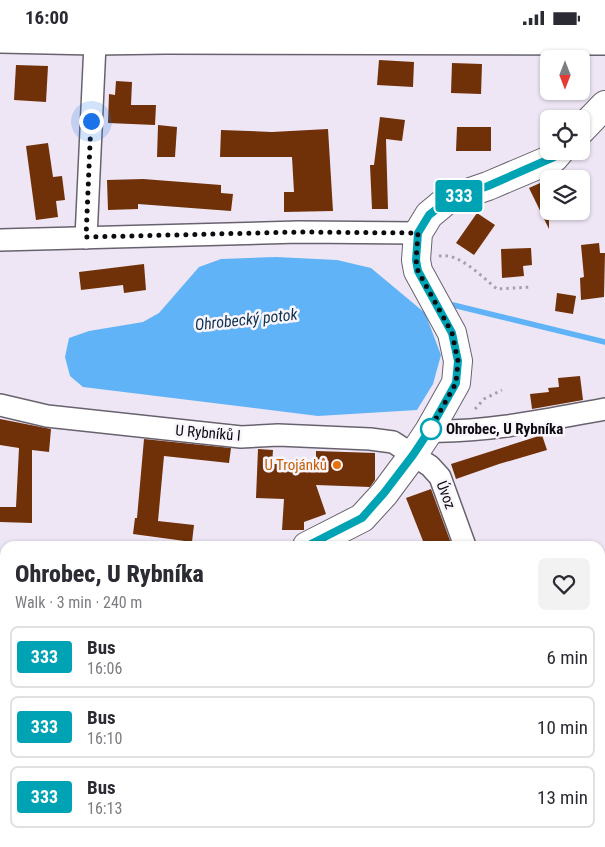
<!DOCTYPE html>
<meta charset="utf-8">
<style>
:root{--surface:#fff;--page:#f2f2f3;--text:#2b2b33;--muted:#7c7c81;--line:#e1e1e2}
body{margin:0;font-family:"Roboto Condensed",sans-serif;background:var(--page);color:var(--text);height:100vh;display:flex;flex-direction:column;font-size:19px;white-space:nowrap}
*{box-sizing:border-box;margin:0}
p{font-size:16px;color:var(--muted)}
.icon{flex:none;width:28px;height:28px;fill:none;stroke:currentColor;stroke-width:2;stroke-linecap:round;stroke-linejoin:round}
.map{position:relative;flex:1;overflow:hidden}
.sheet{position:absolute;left:0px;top:506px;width:605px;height:306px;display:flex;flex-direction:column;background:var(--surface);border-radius:15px 15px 0 0;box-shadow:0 1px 4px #0004}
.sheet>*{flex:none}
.badge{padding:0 10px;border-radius:4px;font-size:18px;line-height:32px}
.needle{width:32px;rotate:180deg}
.fabs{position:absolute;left:540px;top:15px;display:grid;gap:10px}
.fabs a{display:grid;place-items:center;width:50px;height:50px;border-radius:8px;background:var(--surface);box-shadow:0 1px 4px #0004;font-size:25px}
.you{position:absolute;width:25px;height:25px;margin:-12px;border:4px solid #fff;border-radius:50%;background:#1a73e8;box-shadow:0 0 0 8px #1a73e833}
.map>.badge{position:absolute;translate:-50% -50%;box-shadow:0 0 0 2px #fff}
.round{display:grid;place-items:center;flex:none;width:52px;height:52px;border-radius:8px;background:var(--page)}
.summary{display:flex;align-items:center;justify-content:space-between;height:85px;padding:0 15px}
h1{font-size:24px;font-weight:800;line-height:38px}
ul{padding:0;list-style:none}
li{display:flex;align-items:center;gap:15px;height:62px;margin:0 10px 8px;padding:0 5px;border:2px solid var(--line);border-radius:8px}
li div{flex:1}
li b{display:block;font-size:19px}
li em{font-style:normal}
li .badge{min-width:55px;font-weight:700;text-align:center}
.status{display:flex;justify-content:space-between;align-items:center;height:35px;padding:0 25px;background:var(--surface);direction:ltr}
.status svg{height:14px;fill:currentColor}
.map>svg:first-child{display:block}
.green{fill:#a3cc9d}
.water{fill:#60b3f6}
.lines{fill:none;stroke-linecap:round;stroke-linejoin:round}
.stream{stroke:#60b3f6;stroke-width:5.5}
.building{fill:#703008}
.service-casing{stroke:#68626e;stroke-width:14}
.minor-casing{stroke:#68626e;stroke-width:24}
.tertiary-casing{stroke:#68626e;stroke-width:30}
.path{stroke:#a7a0ab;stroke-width:3;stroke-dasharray:2.5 4;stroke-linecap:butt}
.service{stroke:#fff;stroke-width:11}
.minor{stroke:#fff;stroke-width:21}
.tertiary{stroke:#fff;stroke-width:28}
.line-casing{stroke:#fff;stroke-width:11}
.line{stroke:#00a3b4;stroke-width:8}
.walk{stroke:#0e0b10;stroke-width:5;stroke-dasharray:0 9}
.stop-dot{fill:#fff;stroke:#00a3b4;stroke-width:2.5}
.food-dot{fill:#e8710a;stroke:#f9f5fd;stroke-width:2}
.labels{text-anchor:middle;stroke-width:5;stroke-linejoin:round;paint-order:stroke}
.stop-label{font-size:15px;font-weight:bold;fill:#0e0b10;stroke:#f9f5fd;text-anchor:start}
.street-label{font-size:15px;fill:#0e0b10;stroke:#f9f5fd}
.food-label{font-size:15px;fill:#c56008;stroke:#f9f5fd;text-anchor:end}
.water-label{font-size:16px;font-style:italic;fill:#0e324c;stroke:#f9f5fd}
</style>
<div class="status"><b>16:00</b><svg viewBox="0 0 49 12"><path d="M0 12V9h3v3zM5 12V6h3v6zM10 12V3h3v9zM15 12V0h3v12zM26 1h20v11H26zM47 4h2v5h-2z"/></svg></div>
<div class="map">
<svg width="605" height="812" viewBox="0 0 605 812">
<rect width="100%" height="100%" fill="#eee6f4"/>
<g class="green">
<path d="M0,598L5,599V808H173L172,812H0Z"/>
<path d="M434,808L496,810L505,812H429Z"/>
</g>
<path class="water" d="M276,222L337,225L371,233L425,278L441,320L433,349L417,375L318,381L83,352L70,341L65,322L69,303L89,296L143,287L159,278L199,232L221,224Z"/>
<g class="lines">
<path class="stream" d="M453,270L605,307"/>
</g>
<g class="building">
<path d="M379,25L414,27L413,52L377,50Z"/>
<path d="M452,28L482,29L481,59L451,58Z"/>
<path d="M16,30L48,31L46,67L14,65Z"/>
<path d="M116,46L132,47L131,70H156L155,90L108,88L109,59L115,60Z"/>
<path d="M380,82L405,85L402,106L386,104L388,174H372L370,130H374Z"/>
<path d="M158,90L177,92L175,122H157Z"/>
<path d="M457,92H491V116H456Z"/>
<path d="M328,94L333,176L284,177V157H294L292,122H220L221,95L272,97Z"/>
<path d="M48,108L53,142L62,141L65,165L56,166L58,182L36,185L26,111Z"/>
<path d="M143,144L221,150V158L233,159L231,176L138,169V174L108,175L107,145Z"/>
<path d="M549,144V194L529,153Z"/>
<path d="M477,178L495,190L474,220L456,208Z"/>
<path d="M599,208L600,218H605L604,262L581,265L580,243L584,242L581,210Z"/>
<path d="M531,213L532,230L523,231L524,241L502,243L501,214Z"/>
<path d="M144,229L146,255L124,258L123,250L81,255L79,237Z"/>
<path d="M557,258L576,261L573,279L555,276Z"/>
<path d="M580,341L583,365L532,374L530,359L549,357L548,353L559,352L558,343Z"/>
<path d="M0,384L51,394L49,417L32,415V488L0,487V472H16L19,413L0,410Z"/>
<path d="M542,400L547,415L499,429L456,444L451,429Z"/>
<path d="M144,404L231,413L229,428L164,421L158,486L194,490L192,507L133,499L135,483H137Z"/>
<path d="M258,414L273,415L272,429H316V416L375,418V445L370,452L316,450L326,479L304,487V495H282L284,464L256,463Z"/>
<path d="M431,454L452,511H425L406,463Z"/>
</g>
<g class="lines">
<g class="service-casing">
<path id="service" d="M235,808V812"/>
</g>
<g class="minor-casing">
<g id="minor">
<path d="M0,7L95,9L166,8L605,9"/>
<path d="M86,203L95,9"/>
<path d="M0,205L299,197L418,198"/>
<path d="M0,370L47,381L241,402L278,400L370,404L393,407L430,431L440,442L465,511"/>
<path d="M429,396C485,398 550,384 605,374"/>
<path d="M600,782L605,748"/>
<path d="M569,808L580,812"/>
<path d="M305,812L314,808"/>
<path d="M412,812V808"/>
</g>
</g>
<g class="tertiary-casing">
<g id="tertiary">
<path d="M581,95L605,70"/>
<path d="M307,511L362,483L384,459L413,420L429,396L456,348L458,326L452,298L418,236L416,225L418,198L429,180L447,165L488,151L554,123L560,116"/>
<path d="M195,812L196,808"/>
</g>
</g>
<g class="path">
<path d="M439,221C459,217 482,242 497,254L531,252"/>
<path d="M475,374L484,364L502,355"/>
</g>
<use href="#service" class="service"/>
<use href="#minor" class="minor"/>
<use href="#tertiary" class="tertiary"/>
</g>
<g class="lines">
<g class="line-casing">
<path id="line" d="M307,511L362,483L384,458L413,420L429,396L456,348L458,326L452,298L418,236L416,225L418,198L429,180L447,166L488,151L554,122L560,116"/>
</g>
<use href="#line" class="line"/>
<path class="walk" d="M91,86L86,202L300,197L418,198L416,225L418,236L452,298L458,326L456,348L429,396L431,394"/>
</g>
<circle class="stop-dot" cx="431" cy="394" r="10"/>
<circle class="food-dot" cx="337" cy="430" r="5"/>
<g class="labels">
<g class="stop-label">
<text x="446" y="399">Ohrobec, U Rybníka</text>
</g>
<g class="street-label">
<text transform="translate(208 398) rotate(5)" y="5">U Rybníků I</text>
<text transform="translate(446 460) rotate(69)" y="5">Úvoz</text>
</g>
<g class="food-label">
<text x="327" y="435">U Trojánků</text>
</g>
<g class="water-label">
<text transform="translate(246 284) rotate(-6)" y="6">Ohrobecký potok</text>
</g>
</g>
</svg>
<div class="fabs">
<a><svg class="needle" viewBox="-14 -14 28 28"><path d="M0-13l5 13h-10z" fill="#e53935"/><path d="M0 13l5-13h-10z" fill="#7c7c81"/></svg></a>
<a><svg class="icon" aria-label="locate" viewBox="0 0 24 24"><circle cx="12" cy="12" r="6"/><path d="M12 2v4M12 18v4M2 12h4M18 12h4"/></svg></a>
<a><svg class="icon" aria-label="layers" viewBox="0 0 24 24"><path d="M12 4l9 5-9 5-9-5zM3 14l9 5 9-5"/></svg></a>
</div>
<div class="you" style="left:91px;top:86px"></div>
<b class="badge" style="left:459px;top:161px;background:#00a3b4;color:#fff">333</b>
<section class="sheet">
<div class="summary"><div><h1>Ohrobec, U Rybníka</h1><p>Walk · 3 min · 240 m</p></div><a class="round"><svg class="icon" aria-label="heart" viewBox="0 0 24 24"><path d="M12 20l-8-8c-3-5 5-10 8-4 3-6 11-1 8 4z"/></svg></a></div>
<ul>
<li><span class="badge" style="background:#00a3b4;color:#fff">333</span><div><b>Bus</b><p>16:06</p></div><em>6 min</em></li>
<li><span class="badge" style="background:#00a3b4;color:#fff">333</span><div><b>Bus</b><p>16:10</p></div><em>10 min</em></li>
<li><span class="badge" style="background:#00a3b4;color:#fff">333</span><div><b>Bus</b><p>16:13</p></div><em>13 min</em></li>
</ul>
</section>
</div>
